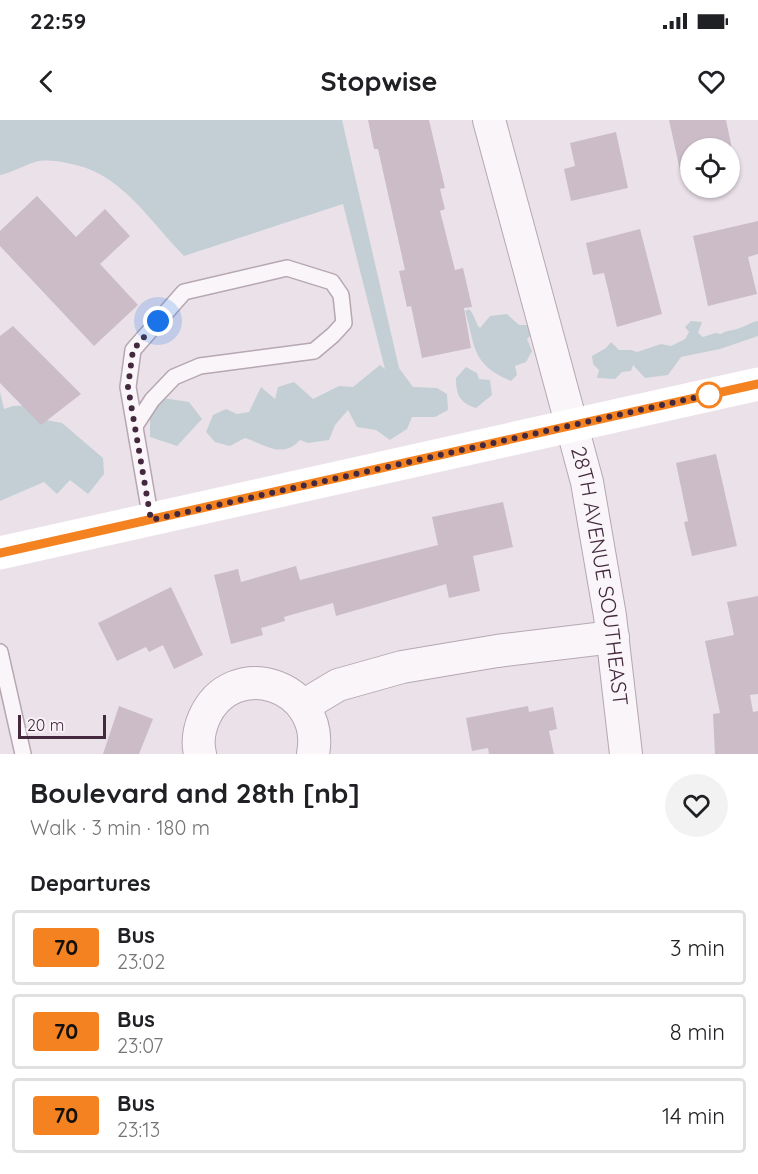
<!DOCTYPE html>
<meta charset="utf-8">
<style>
:root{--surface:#fff;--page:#f2f2f2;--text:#202124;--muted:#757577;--line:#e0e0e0}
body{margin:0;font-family:Quicksand,sans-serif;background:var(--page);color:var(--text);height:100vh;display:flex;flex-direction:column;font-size:22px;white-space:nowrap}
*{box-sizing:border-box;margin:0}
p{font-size:20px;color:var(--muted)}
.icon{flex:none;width:33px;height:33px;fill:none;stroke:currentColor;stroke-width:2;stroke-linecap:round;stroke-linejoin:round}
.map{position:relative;height:634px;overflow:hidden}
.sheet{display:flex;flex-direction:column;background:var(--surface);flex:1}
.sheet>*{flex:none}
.badge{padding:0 12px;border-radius:4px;font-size:21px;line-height:39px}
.controls{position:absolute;left:680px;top:18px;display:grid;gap:12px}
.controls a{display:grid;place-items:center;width:60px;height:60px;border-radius:50%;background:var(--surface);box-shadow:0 2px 4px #0004;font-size:30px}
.scale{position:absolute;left:18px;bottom:15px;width:88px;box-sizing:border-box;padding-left:6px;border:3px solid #44293e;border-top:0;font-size:16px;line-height:21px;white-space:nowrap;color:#44293e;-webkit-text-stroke:4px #f8f2f7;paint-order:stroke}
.you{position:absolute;width:30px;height:30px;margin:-15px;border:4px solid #fff;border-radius:50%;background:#1a73e8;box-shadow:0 0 0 9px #1a73e833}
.map>.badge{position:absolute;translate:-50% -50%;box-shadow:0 0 0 3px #fff}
h2{padding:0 30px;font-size:22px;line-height:54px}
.round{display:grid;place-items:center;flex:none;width:63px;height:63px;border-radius:32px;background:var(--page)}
.overview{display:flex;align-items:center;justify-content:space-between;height:102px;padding:0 30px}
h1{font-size:28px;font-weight:800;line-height:45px}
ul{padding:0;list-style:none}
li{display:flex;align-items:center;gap:18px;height:75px;margin:0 12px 9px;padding:0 18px;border:3px solid var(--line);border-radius:6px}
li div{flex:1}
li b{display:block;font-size:22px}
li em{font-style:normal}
li .badge{min-width:66px;font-weight:700;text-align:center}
.status{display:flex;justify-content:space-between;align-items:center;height:42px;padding:0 30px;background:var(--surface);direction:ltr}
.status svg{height:16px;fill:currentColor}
header{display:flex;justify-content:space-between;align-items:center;height:78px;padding:0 30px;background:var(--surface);font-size:27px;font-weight:800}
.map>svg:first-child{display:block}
.green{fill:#c3cfd5}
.building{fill:#cbbcc8}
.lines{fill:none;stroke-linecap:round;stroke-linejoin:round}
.lane-casing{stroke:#b6a7b2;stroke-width:18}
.street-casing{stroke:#b6a7b2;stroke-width:34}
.lane{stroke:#f9f5f8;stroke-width:15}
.street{stroke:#f9f5f8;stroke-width:32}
.secondary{stroke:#fff;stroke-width:33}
.line-casing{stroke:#fff;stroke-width:14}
.line{stroke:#f58220;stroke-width:9}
.walk{stroke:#44293e;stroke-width:6;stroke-dasharray:0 10.8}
.stop-dot{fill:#fff;stroke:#f58220;stroke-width:3}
.labels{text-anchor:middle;stroke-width:4.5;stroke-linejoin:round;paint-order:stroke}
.street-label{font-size:21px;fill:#44293e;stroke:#f8f2f7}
</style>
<div class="status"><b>22:59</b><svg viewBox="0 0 49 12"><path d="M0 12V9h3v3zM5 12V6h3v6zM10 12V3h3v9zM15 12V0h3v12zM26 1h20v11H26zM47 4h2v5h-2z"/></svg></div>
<header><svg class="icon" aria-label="back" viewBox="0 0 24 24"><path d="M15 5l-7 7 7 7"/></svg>Stopwise<svg class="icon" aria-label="heart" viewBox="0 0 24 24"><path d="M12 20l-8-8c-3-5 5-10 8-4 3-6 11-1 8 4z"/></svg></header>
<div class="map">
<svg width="758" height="634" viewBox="0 0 758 634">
<rect width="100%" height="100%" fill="#ebe2e9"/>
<g class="green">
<path d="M0,0H342L399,248L413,267L437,268L447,274L448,290L435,297H412L407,309L390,320L376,310L357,307L348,290L335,305L329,320L308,323L300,320C282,339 266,325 245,318L230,326L215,322L206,312L213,295L226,289L237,294L249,292L261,267L275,279L278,267L294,262L313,279L339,266L353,267L380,245L385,249L343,84L184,136C148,100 122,52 67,43C58,41 49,40 39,41C26,44 14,52 0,55Z"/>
<path d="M469,189C475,195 475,203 480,208L490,196L507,194L519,205H527L534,212L527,219L532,231L526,242L515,246L517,255L511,261C471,244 476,228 465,191Z"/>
<path d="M691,201L702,202L698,213L703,217L715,213L721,214C727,210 730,211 737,209C745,207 750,202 758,201V216L720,229L681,237L668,255L645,258L633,245L631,251L622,252L615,259L597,258L599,250L593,244L592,236L606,228L611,222L619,230H631L637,232L661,224L671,226L685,219L689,212L685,207Z"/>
<path d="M466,247L477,253L479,259L490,260L492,275L476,288C460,283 456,275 456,258Z"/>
<path d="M0,272L4,289L13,286L36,285L41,299L62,303L103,338L104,354L88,374L70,360L57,374L44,362L0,381Z"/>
<path d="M163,278L189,282L202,299L177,326L150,317V294Z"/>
</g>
<g class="building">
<path d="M368,0H429L445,68L440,69L445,89L440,91L455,150L463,148L472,187L464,188L471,228L422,238L411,186L407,187L399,151L405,150L378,29H374Z"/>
<path d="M669,0H726L735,43L729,44V28H690V53L681,55Z"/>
<path d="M616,12L628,68L571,81L564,49L575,46L570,23Z"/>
<path d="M37,76L76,117L105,89L130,116L100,144L138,185L94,226L0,126V111Z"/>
<path d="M758,101V134L748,137L757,174L708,186L693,116Z"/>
<path d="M640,109L662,194L617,207L604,153L593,155L586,123Z"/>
<path d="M13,206L81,274L41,305L0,263V216Z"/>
<path d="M716,334L737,426L692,436L684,402L688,401L676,343Z"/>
<path d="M503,382L513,427L473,436L480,471L449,478L446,464L336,496L333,483L284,497L285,501L261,508L263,515L231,524L214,455L238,449L241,462L296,446L300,460L438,425L432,397Z"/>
<path d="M171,467L203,535L174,549L163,525L149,532L146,527L117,541L98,503Z"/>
<path d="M758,476V574L750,575L753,592L758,591V634H715L713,594L720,593L705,521L734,515L727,482Z"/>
<path d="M119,586L153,599L139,634H103Z"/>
<path d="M528,586L529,592L553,587L557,609L549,611L554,634H489L488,628L472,631L466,598Z"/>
</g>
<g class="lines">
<g class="lane-casing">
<g id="lane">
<path d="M135,306L152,280L174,257L200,246L314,231L333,215L344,203L341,175L332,162L287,148L184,172L133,230L128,267L151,400"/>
<path d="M0,532L23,634"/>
</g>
</g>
<g class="street-casing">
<g id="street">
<path id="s1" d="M489,0L587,362L610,496L626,634"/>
<path d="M303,586L338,565L402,547L497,531L613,517"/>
<path d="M200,634C197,622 199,610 204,598C232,534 326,565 313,634"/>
</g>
</g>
<use href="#lane" class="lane"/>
<use href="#street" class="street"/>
<path class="secondary" d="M0,433L758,264"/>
</g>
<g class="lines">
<g class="line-casing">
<path id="line" d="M0,433L758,264"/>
</g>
<use href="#line" class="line"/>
<path class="walk" d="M158,201L133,230L128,267L151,400L711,274L709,275"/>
</g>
<circle class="stop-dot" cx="709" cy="275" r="12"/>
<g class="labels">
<g class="street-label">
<text dy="7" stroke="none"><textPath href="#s1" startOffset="470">28TH AVENUE SOUTHEAST</textPath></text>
</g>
</g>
</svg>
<div class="controls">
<a><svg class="icon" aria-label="locate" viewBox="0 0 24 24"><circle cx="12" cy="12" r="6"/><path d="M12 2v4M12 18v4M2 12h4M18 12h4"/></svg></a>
</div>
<div class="scale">20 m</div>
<div class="you" style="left:158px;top:201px"></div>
</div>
<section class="sheet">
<div class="overview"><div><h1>Boulevard and 28th [nb]</h1><p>Walk · 3 min · 180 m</p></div><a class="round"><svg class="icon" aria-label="heart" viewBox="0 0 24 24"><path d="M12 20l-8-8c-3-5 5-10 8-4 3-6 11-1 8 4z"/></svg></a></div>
<h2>Departures</h2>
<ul>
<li><span class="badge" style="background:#f58220;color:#111">70</span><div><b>Bus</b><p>23:02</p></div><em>3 min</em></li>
<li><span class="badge" style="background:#f58220;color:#111">70</span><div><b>Bus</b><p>23:07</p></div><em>8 min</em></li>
<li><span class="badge" style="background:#f58220;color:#111">70</span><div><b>Bus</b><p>23:13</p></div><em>14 min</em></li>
</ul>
</section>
